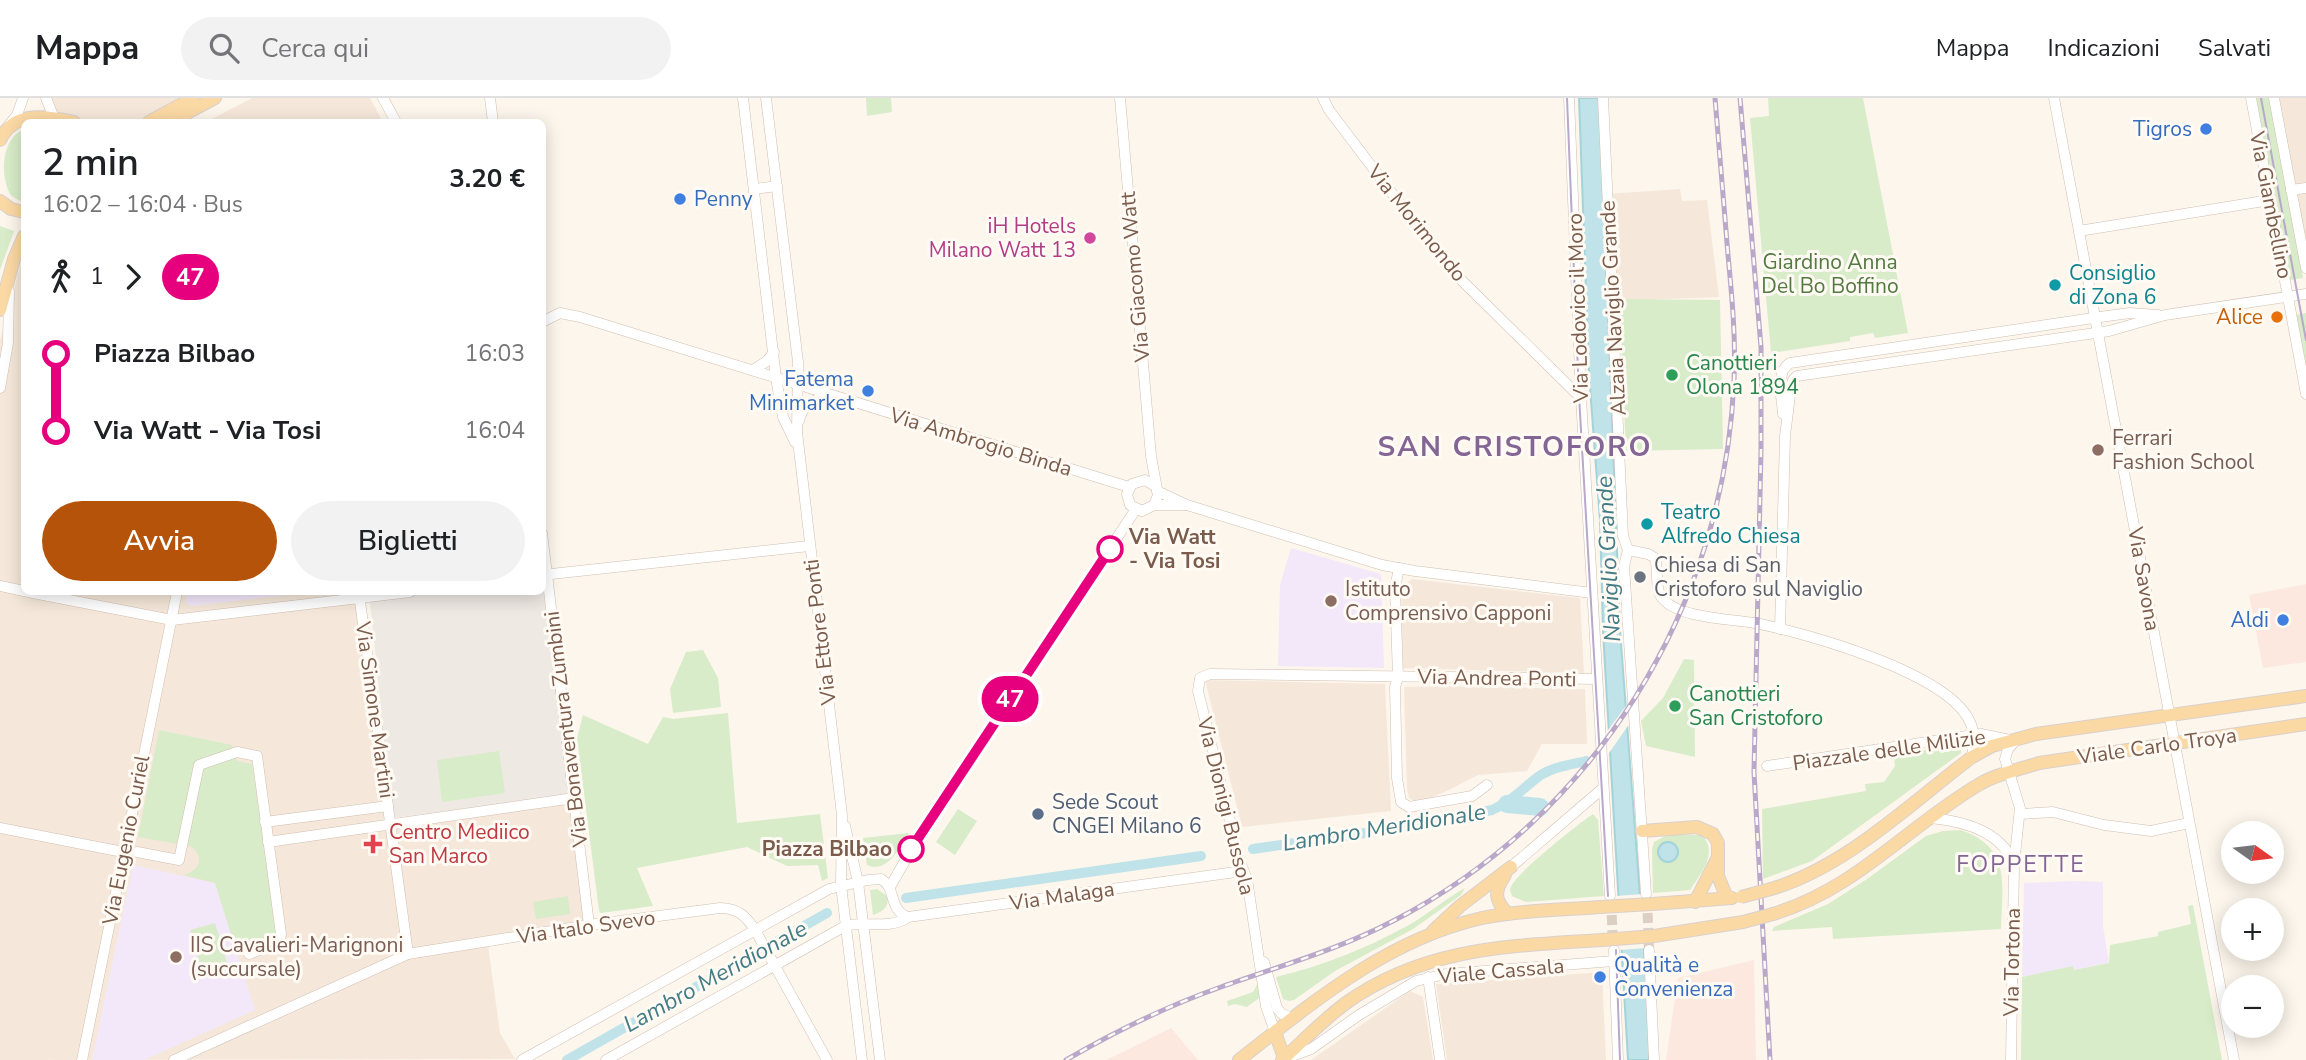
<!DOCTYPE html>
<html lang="it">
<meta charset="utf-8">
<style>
:root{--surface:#fff;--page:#f2f2f2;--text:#202124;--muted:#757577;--line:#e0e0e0;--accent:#b45309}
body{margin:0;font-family:"Nunito Sans",sans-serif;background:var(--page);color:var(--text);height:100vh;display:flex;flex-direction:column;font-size:26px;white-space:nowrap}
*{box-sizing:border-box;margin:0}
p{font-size:23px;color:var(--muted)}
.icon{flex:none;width:38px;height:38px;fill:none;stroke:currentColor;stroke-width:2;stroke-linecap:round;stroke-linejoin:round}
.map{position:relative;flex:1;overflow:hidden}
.drawer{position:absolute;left:21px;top:21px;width:525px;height:476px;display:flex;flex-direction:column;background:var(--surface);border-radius:10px;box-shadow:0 4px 18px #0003}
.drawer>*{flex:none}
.badge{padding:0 14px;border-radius:23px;font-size:24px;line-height:46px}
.needle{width:46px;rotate:104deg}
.fabs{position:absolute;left:2221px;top:723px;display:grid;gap:14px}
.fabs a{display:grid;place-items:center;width:63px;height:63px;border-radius:50%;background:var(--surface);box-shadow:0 4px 18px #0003;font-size:35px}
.map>.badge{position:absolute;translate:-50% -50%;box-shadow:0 0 0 4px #fff}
.legs{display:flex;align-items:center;gap:10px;height:77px;padding:0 21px;font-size:23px}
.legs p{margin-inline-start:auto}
.overview{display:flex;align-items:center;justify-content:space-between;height:119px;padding:0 21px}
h1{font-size:38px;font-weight:600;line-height:52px}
.primary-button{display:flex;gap:14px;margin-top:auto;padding:14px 21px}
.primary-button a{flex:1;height:80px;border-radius:42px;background:var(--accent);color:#fff;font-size:28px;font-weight:600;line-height:80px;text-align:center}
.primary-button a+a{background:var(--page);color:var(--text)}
ul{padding:0 21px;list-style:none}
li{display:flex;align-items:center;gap:24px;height:77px;font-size:26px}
li i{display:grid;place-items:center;width:10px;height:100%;margin:0 9px;background:currentColor}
li i::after{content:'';width:18px;height:18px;margin:-9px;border:5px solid;border-radius:50%;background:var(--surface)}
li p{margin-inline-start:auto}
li:first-child i{background:linear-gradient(#0000 50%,currentColor 0)}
li:last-child i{background:linear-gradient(currentColor 50%,#0000 0)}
header{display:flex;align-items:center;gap:42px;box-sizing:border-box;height:98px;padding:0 35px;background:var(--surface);border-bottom:2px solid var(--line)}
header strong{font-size:33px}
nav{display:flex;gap:38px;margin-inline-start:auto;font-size:24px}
.search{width:490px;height:63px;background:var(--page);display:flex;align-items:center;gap:18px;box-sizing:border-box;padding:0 24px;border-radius:38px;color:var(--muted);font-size:26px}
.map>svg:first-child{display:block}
.residential{fill:#f5e8da}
.commercial{fill:#fde8e0}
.industrial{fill:#efe9e4}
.education{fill:#f3e8fa}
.green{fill:#d8ecc9}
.water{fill:#bfe3e8;stroke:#a5d3da;stroke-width:2}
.pier{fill:#fdf6ec}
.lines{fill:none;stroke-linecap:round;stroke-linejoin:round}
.canal{stroke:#bfe3e8;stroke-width:10}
.river{stroke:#bfe3e8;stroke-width:18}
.minor-tunnel{stroke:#dcd0c4;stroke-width:10;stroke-dasharray:10 5;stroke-linecap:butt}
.minor-casing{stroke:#d1beb0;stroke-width:11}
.major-casing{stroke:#dad1cd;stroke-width:14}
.minor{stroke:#fff;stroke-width:10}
.major{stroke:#fbd9a5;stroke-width:12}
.tram{stroke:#b9a8c9;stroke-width:2}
.rail-casing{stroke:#b9a8c9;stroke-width:5}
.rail{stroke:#fffaf3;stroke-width:2.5;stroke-dasharray:8;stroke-linecap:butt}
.major-bridge-casing{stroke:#dad1cd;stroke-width:14;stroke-linecap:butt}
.major-bridge{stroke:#fbd9a5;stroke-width:12}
.line-1-casing{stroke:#fff;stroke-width:16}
.line-1{stroke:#e6007e;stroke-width:10}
.shop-dot{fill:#3f7fe0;stroke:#fffaf3;stroke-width:2.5}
.hotel-dot{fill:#d1479c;stroke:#fffaf3;stroke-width:2.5}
.culture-dot{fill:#0f9aa8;stroke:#fffaf3;stroke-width:2.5}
.food-dot{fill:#e8710a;stroke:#fffaf3;stroke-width:2.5}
.leisure-dot{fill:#2e9e5b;stroke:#fffaf3;stroke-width:2.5}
.education-dot{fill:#8d6e63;stroke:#fffaf3;stroke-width:2.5}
.stop-1-dot{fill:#fff;stroke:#e6007e;stroke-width:3.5}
.worship-dot{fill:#6b7280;stroke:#fffaf3;stroke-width:2.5}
.service-dot{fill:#5c6f8a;stroke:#fffaf3;stroke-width:2.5}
.health-dot{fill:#e0444e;stroke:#fffaf3;stroke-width:2.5}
.labels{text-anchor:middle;stroke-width:6;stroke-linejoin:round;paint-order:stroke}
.shop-label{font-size:21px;fill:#366cbe;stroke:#fffaf3;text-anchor:end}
.street-label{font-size:21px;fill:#7a5c4d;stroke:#fffaf3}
.hotel-label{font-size:21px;fill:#b23c85;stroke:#fffaf3;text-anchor:end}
.park-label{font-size:21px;fill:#537a41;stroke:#fffaf3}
.culture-label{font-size:21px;fill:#0d838f;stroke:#fffaf3;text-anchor:start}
.food-label{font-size:21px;fill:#c56008;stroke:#fffaf3;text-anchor:end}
.leisure-label{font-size:21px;fill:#27864d;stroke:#fffaf3;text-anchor:start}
.education-label{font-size:21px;fill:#785e54;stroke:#fffaf3;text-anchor:start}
.stop-label{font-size:21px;font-weight:bold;fill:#7a5c4d;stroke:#fffaf3;text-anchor:start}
.worship-label{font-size:21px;fill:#5b616d;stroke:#fffaf3;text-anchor:start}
.service-label{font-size:21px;fill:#4e5e75;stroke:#fffaf3;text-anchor:start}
.health-label{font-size:21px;fill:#be3a42;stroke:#fffaf3;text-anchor:start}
.water-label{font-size:23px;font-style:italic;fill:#437c86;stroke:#fffaf3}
.neighbourhood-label{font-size:23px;letter-spacing:2px;fill:#846695;stroke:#fffaf3}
.district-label{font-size:28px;font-weight:bold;letter-spacing:2px;fill:#846695;stroke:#fffaf3}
</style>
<header>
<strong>Mappa</strong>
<div class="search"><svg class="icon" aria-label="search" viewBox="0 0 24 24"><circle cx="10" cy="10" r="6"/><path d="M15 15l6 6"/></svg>Cerca qui</div>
<nav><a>Mappa</a><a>Indicazioni</a><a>Salvati</a></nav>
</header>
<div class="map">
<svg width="2306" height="962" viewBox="0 0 2306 962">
<rect width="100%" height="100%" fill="#fdf6ec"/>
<g class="residential">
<path d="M46,0H184L139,24H92L44,15Z"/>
<path d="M252,0H370L383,24H206Z"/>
<path d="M2275,0H2306V165Z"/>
<path d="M1680,91L1682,103L1707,102L1719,199L1616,203L1607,96Z"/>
<path d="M24,154V494H354L386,728L579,702L594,830L488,847L500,935L515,961L0,962V242Z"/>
<path d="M1412,481L1580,500L1584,575L1403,570L1401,490Z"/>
<path d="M1205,582L1385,586L1391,713L1242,729Z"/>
<path d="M1439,588L1585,591L1587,646H1542L1527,673L1478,677L1449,692L1418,705L1409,700L1407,690L1404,589Z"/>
<path d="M1602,874L1606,962H1447L1436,886Z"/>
<path d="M1410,893L1423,899L1433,962H1311Z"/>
</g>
<g class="commercial">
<path d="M2306,486V564L2263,570L2249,497Z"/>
<path d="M1754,862L1756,962H1666L1678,880Z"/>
<path d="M1171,930L1198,962H1106L1135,948Z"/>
</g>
<path class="industrial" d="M543,493L571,697L392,720L369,494Z"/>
<g class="education">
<path d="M1291,450L1381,476L1384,570L1278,568L1280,487Z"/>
<path d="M187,494H312L191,508L185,504Z"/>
<path d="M133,767L215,785L255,912L144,962H92Z"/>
<path d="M2075,783L2103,784V828L2109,865L2074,872L2073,869L2022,879L2024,785Z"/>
</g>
<g class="green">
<path d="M866,0H891L892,14L867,18Z"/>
<path d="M1768,0H1863L1908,235L1875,240L1873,235L1850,239V243L1771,255L1750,20L1769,18Z"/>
<path d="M2256,0H2270L2303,180L2289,182Z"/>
<path d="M24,31V105C20,102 13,100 10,96C0,76 1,41 24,31Z"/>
<path d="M0,128L14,133L0,172Z"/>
<path d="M1619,201L1720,202L1723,351L1626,353Z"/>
<path d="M2306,215V274L2295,217Z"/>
<path d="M703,552L718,580L721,609L673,615L670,591L686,554Z"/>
<path d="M1684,561L1694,562L1695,659L1646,648L1641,623L1663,600Z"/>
<path d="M728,615L737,725L820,716L828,780L822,783L818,767L787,768L747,749L637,770L653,808L601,815L599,813L577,640L583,617L648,646L663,619L673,621Z"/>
<path d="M159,632L232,647L237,663L252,666L277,839L258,847L245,841L234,846L215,785L183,777C199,773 206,759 190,748L138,739Z"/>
<path d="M1961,647V655L1812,763L1763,781L1762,711L1866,693L1865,686L1884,684L1895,668L1894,656Z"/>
<path d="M499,653L505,695L442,704L437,662Z"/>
<path d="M958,711L977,723L955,757L936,744Z"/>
<path d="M1593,716L1598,722L1604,798L1526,804L1512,798C1510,792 1509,792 1512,787C1520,772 1578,726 1593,716Z"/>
<path d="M1961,732C2012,750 2002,786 2001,831L1833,841L1832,829L1772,833L1774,829L1828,806L1867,781L1926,738L1943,733Z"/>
<path d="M909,735C899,750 888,776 867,767L863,740Z"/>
<path d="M1667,737H1702C1719,755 1701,775 1690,792L1653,795L1652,752L1654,744Z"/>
<path d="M1465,790L1461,797L1413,831L1335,873L1294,902L1289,903L1283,901L1276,879C1322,868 1365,851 1407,828C1427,817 1445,801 1465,790Z"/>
<path d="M877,791L887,798C890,809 882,814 873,817L870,792Z"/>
<path d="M568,798L570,816L536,821L533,804Z"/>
<path d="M2193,807L2222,962H2021L2022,879L2073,868L2074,872L2109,865L2110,847L2158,838V834L2191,826L2188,808Z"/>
<path d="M215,825L228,868L203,876L190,832Z"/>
<path d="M1258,885L1259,900L1247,909L1235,906L1228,908L1227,903L1253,894Z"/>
</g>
<g class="water">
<path d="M1579,0H1600L1620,532L1649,918V962H1628L1603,533L1600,422L1589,276Z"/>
<circle cx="1668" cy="754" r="10"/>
</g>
<g class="pier">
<path d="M1629,604L1630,625L1607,658L1605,636Z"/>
<path d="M1643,796L1647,850L1619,852L1616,798Z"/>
</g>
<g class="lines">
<g class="canal">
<path d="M1253,751L1379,733L1492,712C1511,704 1522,691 1538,679C1552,669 1569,667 1586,663"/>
<path d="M906,800L1201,758"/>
<path d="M567,962L827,815"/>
</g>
<path class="river" d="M1507,706L1540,709"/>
<g class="minor-tunnel">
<path d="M1647,800L1649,852"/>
<path d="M1611,802L1613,846"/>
</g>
<g class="minor-casing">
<g id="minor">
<path d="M46,0L54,20"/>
<path d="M383,0L396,24"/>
<path d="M490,0L493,24"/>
<path d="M743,0L776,280L783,319L795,344"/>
<path d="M766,0L798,264L797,334L842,717L841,787L862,962"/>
<path d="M1120,0L1151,358L1158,397L1154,407"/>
<path d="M1323,0L1329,12L1447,168L1581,300"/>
<path d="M1569,0L1581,300L1610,798"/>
<path d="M1603,0L1623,438L1628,452L1624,468L1646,796"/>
<path d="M2054,0L2234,962"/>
<path d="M2251,0L2306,296"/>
<path d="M2274,0L2306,170"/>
<path d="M9,27L17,17L23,0"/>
<path d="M754,91L777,88"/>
<path d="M2291,92L2306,90"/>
<path d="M2079,133L2270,102"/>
<path d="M542,224L560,215L580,219L1129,389"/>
<path d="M753,272L767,263L774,254"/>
<path d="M0,290L8,245L9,193"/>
<path d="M1783,316C1782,301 1775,274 1790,265L2107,218L2130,215L2158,217"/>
<path d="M799,323C802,307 816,300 831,298"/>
<path d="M1155,388L1145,382L1132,386L1127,396L1130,407L1142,413L1154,407H1186"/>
<path d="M1157,393L1187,407L1382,467L1415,473L1592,495"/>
<path d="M542,435L589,827"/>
<path d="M1628,452L1648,456L1655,460C1659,473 1654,492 1663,501C1679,520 1731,521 1755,525C1806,535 1945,574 1969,622C1975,632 1974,647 1972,659"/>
<path d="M1399,470L1395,490L1398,579L1395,589L1397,680L1401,704L1409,709L1472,698L1487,687"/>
<path d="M542,477L809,448"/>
<path d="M0,488L24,493"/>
<path d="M28,494L172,522L410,494"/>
<path d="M359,496L408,856"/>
<path d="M1780,531L1785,338L1791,289L1793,282L1797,278L2109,233L2165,217L2306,196"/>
<path d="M1767,668L1981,636L2010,642"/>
<path d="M2020,716L2053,714L2104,727L2151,733L2189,725"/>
<path d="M1931,720C1962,723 2000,733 2013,764"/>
<path d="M265,724L388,708"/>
<path d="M845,728L858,784L880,962"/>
<path d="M0,730L123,754"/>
<path d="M268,744L574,700"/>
<path d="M137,754L179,762L199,667L237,654L257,658L281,836L279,844L249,856"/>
<path d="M1511,769L1602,691"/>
<path d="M890,789L918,740L1136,411"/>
<path d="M1614,852L1618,962"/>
<path d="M1649,852L1654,962"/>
<path d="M1264,864L1277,910L1282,916L1292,920"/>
<path d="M1428,879L1440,962"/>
<path d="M1275,934L1266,908L1247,781L1240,764L1198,593L1200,580L1210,576L1597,581"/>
<path d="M1287,960L1311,951L1359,917L1416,883L1446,876L1614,863"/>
<path d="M82,962L177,494"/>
<path d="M174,962L408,856L589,827L720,810C738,810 746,818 755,832L827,962"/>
<path d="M522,962L829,791L868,782L881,781C897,790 888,812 908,819"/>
<path d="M606,962L847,827C865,824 893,831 908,819L1243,773"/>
<path d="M2011,962L2014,766L2020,710L2005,661L2008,651L2016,642"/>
</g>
</g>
<g class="major-casing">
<g id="major">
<path d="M149,24L193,0"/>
<path d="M170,24L215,0"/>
<path d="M0,42C14,12 48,18 74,24"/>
<path d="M0,103L11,111L24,114"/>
<path d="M0,212L14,161L24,138"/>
<path d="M1642,733L1697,729L1713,736L1718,745V778L1727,800"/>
<path d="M1505,777C1494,793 1494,802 1508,816"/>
<path d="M1771,791C1846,769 1911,705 1972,659L1992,648L2036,636L2306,598"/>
<path d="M1695,804L1717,761"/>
<path d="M1652,806L1732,800"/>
<path d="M1773,816C1856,791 1906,730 1978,687C1996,676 2018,672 2039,665L2306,626"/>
<path d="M1433,833L1460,808L1511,769"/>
<path d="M1654,838L1743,824"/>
<path d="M1275,934L1284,960"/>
<path d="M1239,962C1313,904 1388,841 1482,820C1521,812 1561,812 1600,809"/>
<path d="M1282,962C1303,943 1323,922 1346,905C1425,849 1509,848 1602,842"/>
</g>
</g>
<use href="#minor" class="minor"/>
<use href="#major" class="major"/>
<g class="tram">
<path d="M1567,0L1579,298L1608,798"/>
<path d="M2261,0L2306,242"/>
<path d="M1616,852L1620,962"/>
</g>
<g class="rail-casing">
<g id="rail">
<path d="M1740,0L1761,249V352L1754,674L1770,962"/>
<path d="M1066,962C1116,933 1167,908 1221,889C1279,868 1338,852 1393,823C1595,719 1725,508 1734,282C1736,241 1732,199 1728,157C1724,105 1719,52 1715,0"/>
</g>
</g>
<use href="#rail" class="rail"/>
<g class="major-bridge-casing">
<g id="major-bridge">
<path d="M1741,799L1771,791"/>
<path d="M1600,809L1652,806"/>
<path d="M1743,824L1773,816"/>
<path d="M1602,842L1654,838"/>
</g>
</g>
<use href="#major-bridge" class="major-bridge"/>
</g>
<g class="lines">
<g class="line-1-casing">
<path id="line-1" d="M911,751L1110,451"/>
</g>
<use href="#line-1" class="line-1"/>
</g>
<g class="shop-dot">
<circle cx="2206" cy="31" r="7"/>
<circle cx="680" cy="101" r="7"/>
<circle cx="868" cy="293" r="7"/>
<circle cx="2283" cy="522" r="7"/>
<circle cx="1600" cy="879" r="7"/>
</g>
<circle class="hotel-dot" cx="1090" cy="140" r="7"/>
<g class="culture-dot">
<circle cx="2055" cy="187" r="7"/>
<circle cx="1647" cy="426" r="7"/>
</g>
<circle class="food-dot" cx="2277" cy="219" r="7"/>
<g class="leisure-dot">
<circle cx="1672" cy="277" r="7"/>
<circle cx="1675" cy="608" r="7"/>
</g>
<g class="education-dot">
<circle cx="2098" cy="352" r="7"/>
<circle cx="1331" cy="503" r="7"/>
<circle cx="176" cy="859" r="7"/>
</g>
<g class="stop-1-dot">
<circle cx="1110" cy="451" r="12"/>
<circle cx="911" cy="751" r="12"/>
</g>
<circle class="worship-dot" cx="1640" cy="479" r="7"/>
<circle class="service-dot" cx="1038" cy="716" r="7"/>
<path class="health-dot" d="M369.5 735.5h7v7h7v7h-7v7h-7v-7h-7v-7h7z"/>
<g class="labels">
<g class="shop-label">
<text x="2192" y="38">Tigros</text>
<text x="694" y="108" text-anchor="start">Penny</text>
<text x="854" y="288">Fatema<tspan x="854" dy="24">Minimarket</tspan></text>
<text x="2269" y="529">Aldi</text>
<text x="1614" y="874" text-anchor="start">Qualità e<tspan x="1614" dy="24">Convenienza</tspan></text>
</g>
<g class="street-label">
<text transform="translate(2271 107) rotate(79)" y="7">Via Giambellino</text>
<text transform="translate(1417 125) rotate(51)" y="7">Via Morimondo</text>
<text transform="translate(1135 179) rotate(-95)" y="7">Via Giacomo Watt</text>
<text transform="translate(1578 210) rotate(-92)" y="7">Via Lodovico il Moro</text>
<text transform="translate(1613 210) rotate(-93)" y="7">Alzaia Naviglio Grande</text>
<text transform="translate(981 344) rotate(17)" y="7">Via Ambrogio Binda</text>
<text transform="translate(2144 481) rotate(80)" y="7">Via Savona</text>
<text transform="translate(820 534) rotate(-97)" y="7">Via Ettore Ponti</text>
<text transform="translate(1497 580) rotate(1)" y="7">Via Andrea Ponti</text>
<text transform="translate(375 612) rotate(82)" y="7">Via Simone Martini</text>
<text transform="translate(566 631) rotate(-97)" y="7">Via Bonaventura Zumbini</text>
<text transform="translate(2157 648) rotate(-8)" y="7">Viale Carlo Troya</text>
<text transform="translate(1889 652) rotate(-8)" y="7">Piazzale delle Milizie</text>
<text transform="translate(1226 708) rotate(76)" y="7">Via Dionigi Bussola</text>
<text transform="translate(126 742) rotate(-79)" y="7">Via Eugenio Curiel</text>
<text transform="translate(1062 798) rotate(-8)" y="7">Via Malaga</text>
<text transform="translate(586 829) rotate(-8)" y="7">Via Italo Svevo</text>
<text transform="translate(2012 864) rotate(-89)" y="7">Via Tortona</text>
<text transform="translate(1501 873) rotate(-5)" y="7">Viale Cassala</text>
</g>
<g class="hotel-label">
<text x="1076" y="135">iH Hotels<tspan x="1076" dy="24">Milano Watt 13</tspan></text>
</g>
<g class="park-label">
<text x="1830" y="171">Giardino Anna<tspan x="1830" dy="24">Del Bo Boffino</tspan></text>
</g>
<g class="culture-label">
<text x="2069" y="182">Consiglio<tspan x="2069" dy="24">di Zona 6</tspan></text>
<text x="1661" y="421">Teatro<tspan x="1661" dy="24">Alfredo Chiesa</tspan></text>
</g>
<g class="food-label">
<text x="2263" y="226">Alice</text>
</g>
<g class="leisure-label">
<text x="1686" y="272">Canottieri<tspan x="1686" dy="24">Olona 1894</tspan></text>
<text x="1689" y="603">Canottieri<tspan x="1689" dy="24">San Cristoforo</tspan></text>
</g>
<g class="education-label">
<text x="2112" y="347">Ferrari<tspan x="2112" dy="24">Fashion School</tspan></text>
<text x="1345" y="498">Istituto<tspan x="1345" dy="24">Comprensivo Capponi</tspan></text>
<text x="190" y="854">IIS Cavalieri-Marignoni<tspan x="190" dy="24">(succursale)</tspan></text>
</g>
<g class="stop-label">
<text x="1129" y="446">Via Watt<tspan x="1129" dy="24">- Via Tosi</tspan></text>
<text x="892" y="758" text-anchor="end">Piazza Bilbao</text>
</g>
<g class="worship-label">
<text x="1654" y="474">Chiesa di San<tspan x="1654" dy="24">Cristoforo sul Naviglio</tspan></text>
</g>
<g class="service-label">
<text x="1052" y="711">Sede Scout<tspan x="1052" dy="24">CNGEI Milano 6</tspan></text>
</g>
<g class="health-label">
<text x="389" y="741">Centro Mediico<tspan x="389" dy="24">San Marco</tspan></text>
</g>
<g class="water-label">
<text transform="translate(1608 461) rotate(-93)" y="8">Naviglio Grande</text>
<text transform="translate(1384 729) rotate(-9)" y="8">Lambro Meridionale</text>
<text transform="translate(715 878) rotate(-29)" y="8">Lambro Meridionale</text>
</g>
<g class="neighbourhood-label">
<text x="2021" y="774">FOPPETTE</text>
</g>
<g class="district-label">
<text x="1515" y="358">SAN CRISTOFORO</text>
</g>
</g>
</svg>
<div class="fabs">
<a><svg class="needle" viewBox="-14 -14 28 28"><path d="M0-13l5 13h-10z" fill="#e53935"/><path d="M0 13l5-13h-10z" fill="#757577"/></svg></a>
<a>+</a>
<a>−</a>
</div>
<b class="badge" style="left:1010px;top:601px;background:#e6007e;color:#fff">47</b>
<section class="drawer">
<div class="overview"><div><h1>2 min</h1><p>16:02 – 16:04 · Bus</p></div><b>3.20 €</b></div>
<div class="legs"><svg class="icon" aria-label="walk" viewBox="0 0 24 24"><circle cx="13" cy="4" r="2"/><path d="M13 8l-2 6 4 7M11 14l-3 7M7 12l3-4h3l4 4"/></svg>1<svg class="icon" aria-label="forward" viewBox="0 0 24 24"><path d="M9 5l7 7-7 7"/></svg><b class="badge" style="background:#e6007e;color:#fff">47</b></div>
<ul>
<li><i style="color:#e6007e"></i><b>Piazza Bilbao</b><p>16:03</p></li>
<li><i style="color:#e6007e"></i><b>Via Watt - Via Tosi</b><p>16:04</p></li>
</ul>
<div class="primary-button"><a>Avvia</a><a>Biglietti</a></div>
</section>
</div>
